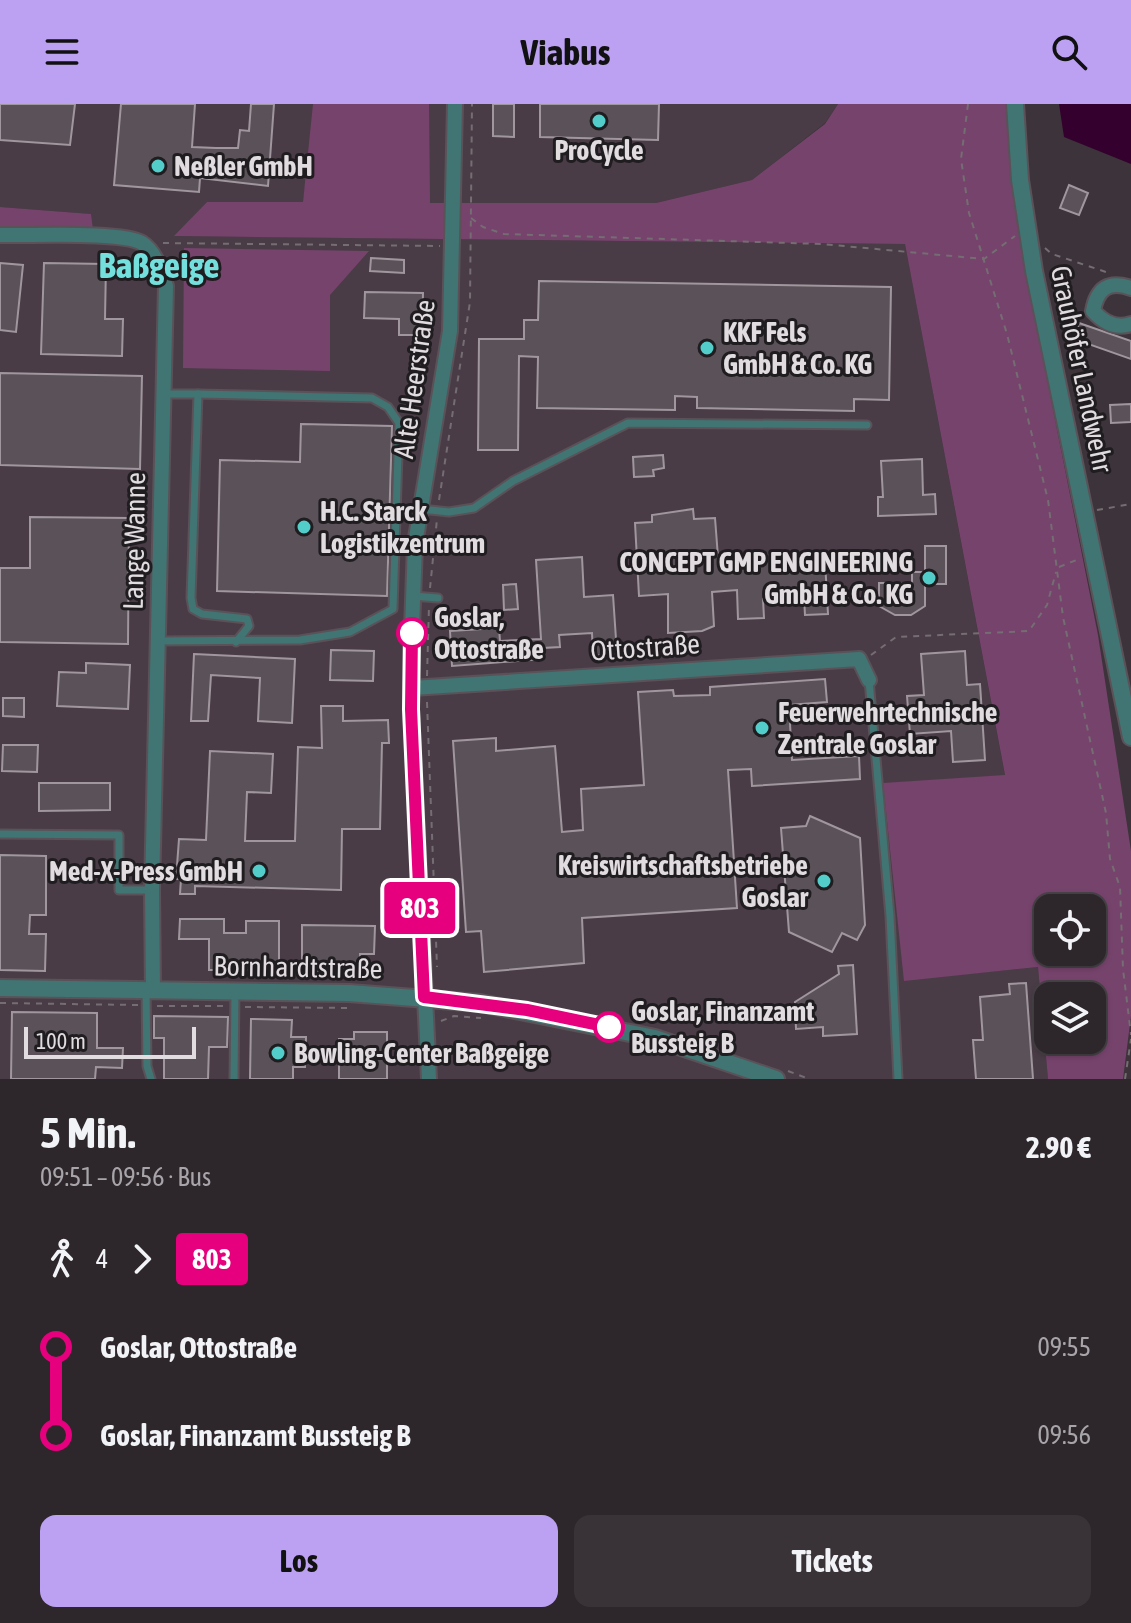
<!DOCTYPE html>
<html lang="de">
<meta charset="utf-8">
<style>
:root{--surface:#2d272c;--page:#393338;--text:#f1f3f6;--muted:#a7a5a9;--line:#484448;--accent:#bca0f2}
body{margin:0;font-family:"Asap Condensed",sans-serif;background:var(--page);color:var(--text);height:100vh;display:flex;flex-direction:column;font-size:30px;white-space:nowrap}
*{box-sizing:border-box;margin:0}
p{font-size:26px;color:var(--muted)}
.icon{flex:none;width:44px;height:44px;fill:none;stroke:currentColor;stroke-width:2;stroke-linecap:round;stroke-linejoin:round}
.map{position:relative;height:975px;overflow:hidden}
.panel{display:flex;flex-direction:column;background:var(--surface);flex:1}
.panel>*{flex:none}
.badge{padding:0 16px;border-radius:6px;font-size:28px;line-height:52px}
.tools{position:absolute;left:1034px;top:790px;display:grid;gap:16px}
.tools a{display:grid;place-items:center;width:72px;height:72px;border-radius:16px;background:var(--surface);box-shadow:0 2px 6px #0004,0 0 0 2px var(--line);font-size:40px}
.scale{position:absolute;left:24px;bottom:20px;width:172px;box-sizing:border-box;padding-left:8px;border:4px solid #e1dcdf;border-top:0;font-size:22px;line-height:28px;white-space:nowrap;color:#e1dcdf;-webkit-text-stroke:6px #201d20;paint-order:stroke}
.map>.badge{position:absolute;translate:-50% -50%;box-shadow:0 0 0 4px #fff}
.legs{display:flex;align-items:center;gap:12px;height:88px;padding:0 40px;font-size:26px}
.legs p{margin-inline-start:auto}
.head{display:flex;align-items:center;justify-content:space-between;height:136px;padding:0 40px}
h1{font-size:44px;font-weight:700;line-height:60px}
.action{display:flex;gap:16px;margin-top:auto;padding:16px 40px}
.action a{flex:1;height:92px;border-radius:16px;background:var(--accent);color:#111;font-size:32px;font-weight:700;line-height:92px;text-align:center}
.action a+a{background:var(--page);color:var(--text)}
ul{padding:0 40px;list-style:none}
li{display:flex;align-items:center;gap:28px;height:88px;font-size:30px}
li i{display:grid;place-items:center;width:12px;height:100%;margin:0 10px;background:currentColor}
li i::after{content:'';width:20px;height:20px;margin:-10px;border:6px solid;border-radius:50%;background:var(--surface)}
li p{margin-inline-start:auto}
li:first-child i{background:linear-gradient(#0000 50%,currentColor 0)}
li:last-child i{background:linear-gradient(currentColor 50%,#0000 0)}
header{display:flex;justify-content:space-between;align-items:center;height:104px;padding:0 40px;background:var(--accent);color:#111;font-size:36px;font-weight:700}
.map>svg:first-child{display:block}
.built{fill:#4a3c46}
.green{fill:#76436c;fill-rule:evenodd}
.water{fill:#34002d}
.building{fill:#5a5258;stroke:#a0969e;stroke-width:2}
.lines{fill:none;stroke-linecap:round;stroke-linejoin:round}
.service-casing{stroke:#5a5258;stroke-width:11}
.minor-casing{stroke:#5a5258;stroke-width:18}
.tertiary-casing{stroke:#5a5258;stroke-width:20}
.path{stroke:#746d72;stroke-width:2;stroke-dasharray:6 6;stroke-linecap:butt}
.service{stroke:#407573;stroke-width:7}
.minor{stroke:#407573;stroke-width:14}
.tertiary{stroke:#407573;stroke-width:16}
.line-1-casing{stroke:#fff;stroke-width:18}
.line-1{stroke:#e6007e;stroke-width:12}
.poi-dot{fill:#53cdca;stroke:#201d20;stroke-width:3}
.stop-1-dot{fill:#fff;stroke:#e6007e;stroke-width:4}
.labels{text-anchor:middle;stroke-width:6;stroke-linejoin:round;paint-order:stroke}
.poi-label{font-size:28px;font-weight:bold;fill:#e1dcdf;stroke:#201d20;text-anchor:start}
.street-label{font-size:28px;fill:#e1dcdf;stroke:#201d20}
.stop-label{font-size:28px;font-weight:bold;fill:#e1dcdf;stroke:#201d20;text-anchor:start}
.district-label{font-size:36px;font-weight:bold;fill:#74e0dd;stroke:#201d20}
</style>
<header><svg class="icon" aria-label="menu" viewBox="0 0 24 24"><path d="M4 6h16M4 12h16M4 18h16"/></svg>Viabus<svg class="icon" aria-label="search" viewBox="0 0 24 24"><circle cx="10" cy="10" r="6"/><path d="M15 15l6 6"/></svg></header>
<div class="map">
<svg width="1131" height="975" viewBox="0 0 1131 975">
<rect width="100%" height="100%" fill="#3c343a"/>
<path class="built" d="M0,0H838L825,19L752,76L656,99L430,100L308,61L303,98H207L175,132L905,140L1005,672L904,876L1038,863L1048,975H0V124L91,110L0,103Z"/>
<g class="green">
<path d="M313,0H429L430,99H656L752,76L825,20L838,0H1006L1027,175L1098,531L1131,747V912L1123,975H1048L1038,863L904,877L883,679L1005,671L905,140L174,132L207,98H303ZM1048,804H1092V848H1048ZM1048,892H1092V936H1048Z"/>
<path d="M0,103L91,110L93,126L0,124Z"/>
<path d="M184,144L369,147L330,191V267L183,264Z"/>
</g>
<path class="water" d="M1059,0H1131V60L1064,33Z"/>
<g class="building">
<path d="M0,0H75L70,41L0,36Z"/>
<path d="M121,0H195L192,43L216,44H238L240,26L249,27L251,0H274L268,82L200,74L199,88L114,81Z"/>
<path d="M493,0H514V33L493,32Z"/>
<path d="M540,0H659L658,36L540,33Z"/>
<path d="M1069,81L1088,89L1079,111L1060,104Z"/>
<path d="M371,154L404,156V169L370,167Z"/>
<path d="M0,159L23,161L16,228L0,226Z"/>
<path d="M44,159L106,160L105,215H123L122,252L41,250Z"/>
<path d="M539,177L891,183L889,296L854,295V307L697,304V293L675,292V306L537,304L538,253L519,252L518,346H478L479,235H524V216H538Z"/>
<path d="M365,188L423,189L422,231H399V215L364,214Z"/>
<path d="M1079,219L1131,237V255L1074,235Z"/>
<path d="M0,269L142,272L140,365L0,361Z"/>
<path d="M1131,300V318L1111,319L1110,301Z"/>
<path d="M301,320L392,322L387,492L217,487L220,356L300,358Z"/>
<path d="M663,351L664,364L653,366L654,372L634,373L633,353Z"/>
<path d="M922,355L923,391L935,390L936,410L878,412V393H883L881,357Z"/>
<path d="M693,405L694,415L715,414L718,453L781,450V459L825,457L828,510L805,511L804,493L763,495L764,514L738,515L737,486L712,488L714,522L702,527L668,529V490L639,492L635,419L652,418V411Z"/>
<path d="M30,413L129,414L128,540L0,538V464H30Z"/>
<path d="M925,442H946V480H925V502L911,511H895L879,502V479H912V468H925Z"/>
<path d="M582,453L584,493L613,491L617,550L593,552L592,529L559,531L560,543L543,544V555L452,562L450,527L499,524L500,537L541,535L536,456Z"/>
<path d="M516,480L518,505L504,506L503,481Z"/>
<path d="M331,546L374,547L373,577L330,576Z"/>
<path d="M965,547L967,581L980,580L985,656L953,658L951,627L910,630L907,592L924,591L921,550Z"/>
<path d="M194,550L295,555L292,619L258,617L260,574L211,571L208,617H191Z"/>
<path d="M86,559L130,561L128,605L57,602L59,568L86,569Z"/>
<path d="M825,575L827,598L789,601L792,656L859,652L860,675L752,682L751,665L728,666L737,804L582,814L584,859L484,868L481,827L466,828L453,637L496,634V647L555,642L562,728L583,726L581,685L644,681L638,588L673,586L674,592L710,591V583Z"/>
<path d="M3,594H24V613L3,612Z"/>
<path d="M321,602H343V617L388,616L389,639H382L380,725H342L341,786L195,782V790H180L181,775H176L179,735L206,736L210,647L273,650L271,689L247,688L245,737H295L298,643L322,644Z"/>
<path d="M3,641H38L37,668L2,667Z"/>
<path d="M39,679H110V706L39,707Z"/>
<path d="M810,712L860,734L865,821L857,836L842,829L832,848L789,828L781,724L806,722Z"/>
<path d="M0,751L46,752V811H30L29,830H46L45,867L0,866Z"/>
<path d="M180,815H224V829H246V817H279V866H209V835H179Z"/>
<path d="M302,821L375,822L374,850H360V867H302Z"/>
<path d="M853,861L857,930L823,932V923L796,925L795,898L839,870L838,862Z"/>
<path d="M1026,879L1033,975H976L973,936H983L980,893L1010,890L1009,880Z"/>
<path d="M12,908L97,909V944H123L122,964L96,963L95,975H11Z"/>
<path d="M154,912L228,913L227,943H209L208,975H164V934H154Z"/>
<path d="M251,915L292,916L291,933H306L305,963H293V975H250Z"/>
<path d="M354,928H387V975H339V935H354Z"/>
</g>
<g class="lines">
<g class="service-casing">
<g id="service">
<path d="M164,290H198L191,494L193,505L202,510L247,515L249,522L236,538"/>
<path d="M421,405L449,408L474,404L513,377L628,319L867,321"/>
<path d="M413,492L438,494"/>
<path d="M158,537L300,536L350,528L393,505L399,319L388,303L372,294L198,290"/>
<path d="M869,576L890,812L898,975"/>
<path d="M0,730L119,731V786H152"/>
<path d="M146,887L147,962L151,975"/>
<path d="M234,975L235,887"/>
</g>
</g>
<g class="minor-casing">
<g id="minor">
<path d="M0,131C28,132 123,127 142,139C156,148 161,168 166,182L152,786L153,887"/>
<path d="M1131,184C1108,176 1097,185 1093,207C1104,219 1116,225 1131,220"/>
<path d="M412,584L859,555L869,576"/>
<path d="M429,975L411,605L412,525L415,440L450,227L455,0"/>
</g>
</g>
<g class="tertiary-casing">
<g id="tertiary">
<path d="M1015,0L1020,76L1034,167L1131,633"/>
<path d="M0,884L349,889L480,899L655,934L776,975"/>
</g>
</g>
<g class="path">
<path d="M968,0L961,55L969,109L1007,230L1048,396L1063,513L1106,709L1110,755L1120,783L1123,865L1131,931"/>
<path d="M471,114L483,123L504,130L822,140L984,155L1015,132"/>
<path d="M163,139L440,142"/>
<path d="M1045,144L1052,150L1106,168"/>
<path d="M439,396L470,198L472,0"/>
<path d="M1097,406L1131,400"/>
<path d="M1059,463L1079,455"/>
<path d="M430,484L437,415"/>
<path d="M871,551L896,533L1029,527L1047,501L1056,468"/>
<path d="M427,572L429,502"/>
<path d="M427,598L437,863"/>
<path d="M0,899L138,901"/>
<path d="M157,902H226"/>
<path d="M245,903L350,904"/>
<path d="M441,917L454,912L481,914"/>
<path d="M788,967L809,975"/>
<path d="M1125,975L1131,935"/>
</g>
<use href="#service" class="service"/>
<use href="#minor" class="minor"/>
<use href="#tertiary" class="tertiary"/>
</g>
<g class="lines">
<g class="line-1-casing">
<path id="line-1" d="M412,529L411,605L424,893L527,906L609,923"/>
</g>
<use href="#line-1" class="line-1"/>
</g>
<g class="poi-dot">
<circle cx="599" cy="17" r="8"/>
<circle cx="158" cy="62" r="8"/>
<circle cx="707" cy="244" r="8"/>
<circle cx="304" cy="423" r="8"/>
<circle cx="929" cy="474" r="8"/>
<circle cx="762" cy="624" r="8"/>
<circle cx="259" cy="767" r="8"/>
<circle cx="824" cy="777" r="8"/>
<circle cx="278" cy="949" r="8"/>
</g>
<g class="stop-1-dot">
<circle cx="412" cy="529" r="14"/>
<circle cx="609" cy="923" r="14"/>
</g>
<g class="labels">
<g class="poi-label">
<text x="599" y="56" text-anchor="middle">ProCycle</text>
<text x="174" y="72">Neßler GmbH</text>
<text x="723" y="238">KKF Fels<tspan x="723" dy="32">GmbH &amp; Co. KG</tspan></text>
<text x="320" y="417">H.C. Starck<tspan x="320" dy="32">Logistikzentrum</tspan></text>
<text x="913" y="468" text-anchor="end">CONCEPT GMP ENGINEERING<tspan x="913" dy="32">GmbH &amp; Co. KG</tspan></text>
<text x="778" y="618">Feuerwehrtechnische<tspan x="778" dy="32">Zentrale Goslar</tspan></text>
<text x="808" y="771" text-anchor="end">Kreiswirtschaftsbetriebe<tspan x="808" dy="32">Goslar</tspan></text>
<text x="243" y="777" text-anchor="end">Med-X-Press GmbH</text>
<text x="294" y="959">Bowling-Center Baßgeige</text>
</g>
<g class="street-label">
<text transform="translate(1082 265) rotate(78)" y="10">Grauhöfer Landwehr</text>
<text transform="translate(414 275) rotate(-82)" y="10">Alte Heerstraße</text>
<text transform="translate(134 437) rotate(-89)" y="10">Lange Wanne</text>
<text transform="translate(645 543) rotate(-4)" y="10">Ottostraße</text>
<text transform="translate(298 863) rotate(1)" y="10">Bornhardtstraße</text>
</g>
<g class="stop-label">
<text x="434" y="523">Goslar,<tspan x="434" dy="32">Ottostraße</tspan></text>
<text x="631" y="917">Goslar, Finanzamt<tspan x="631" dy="32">Bussteig B</tspan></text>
</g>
<g class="district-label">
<text x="159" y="174">Baßgeige</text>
</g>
</g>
</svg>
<div class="tools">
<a><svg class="icon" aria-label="locate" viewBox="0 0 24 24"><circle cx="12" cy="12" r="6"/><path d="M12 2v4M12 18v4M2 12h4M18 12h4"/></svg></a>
<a><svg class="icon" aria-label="layers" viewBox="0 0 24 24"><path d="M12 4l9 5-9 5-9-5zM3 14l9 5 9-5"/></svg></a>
</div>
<div class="scale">100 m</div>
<b class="badge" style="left:420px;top:804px;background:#e6007e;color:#fff">803</b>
</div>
<section class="panel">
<div class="head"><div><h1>5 Min.</h1><p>09:51 – 09:56 · Bus</p></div><b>2.90 €</b></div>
<div class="legs"><svg class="icon" aria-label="walk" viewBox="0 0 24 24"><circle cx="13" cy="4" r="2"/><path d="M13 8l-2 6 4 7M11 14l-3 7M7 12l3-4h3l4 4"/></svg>4<svg class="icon" aria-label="forward" viewBox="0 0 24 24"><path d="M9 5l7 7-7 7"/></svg><b class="badge" style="background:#e6007e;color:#fff">803</b></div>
<ul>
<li><i style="color:#e6007e"></i><b>Goslar, Ottostraße</b><p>09:55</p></li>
<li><i style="color:#e6007e"></i><b>Goslar, Finanzamt Bussteig B</b><p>09:56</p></li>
</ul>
<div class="action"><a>Los</a><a>Tickets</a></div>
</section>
